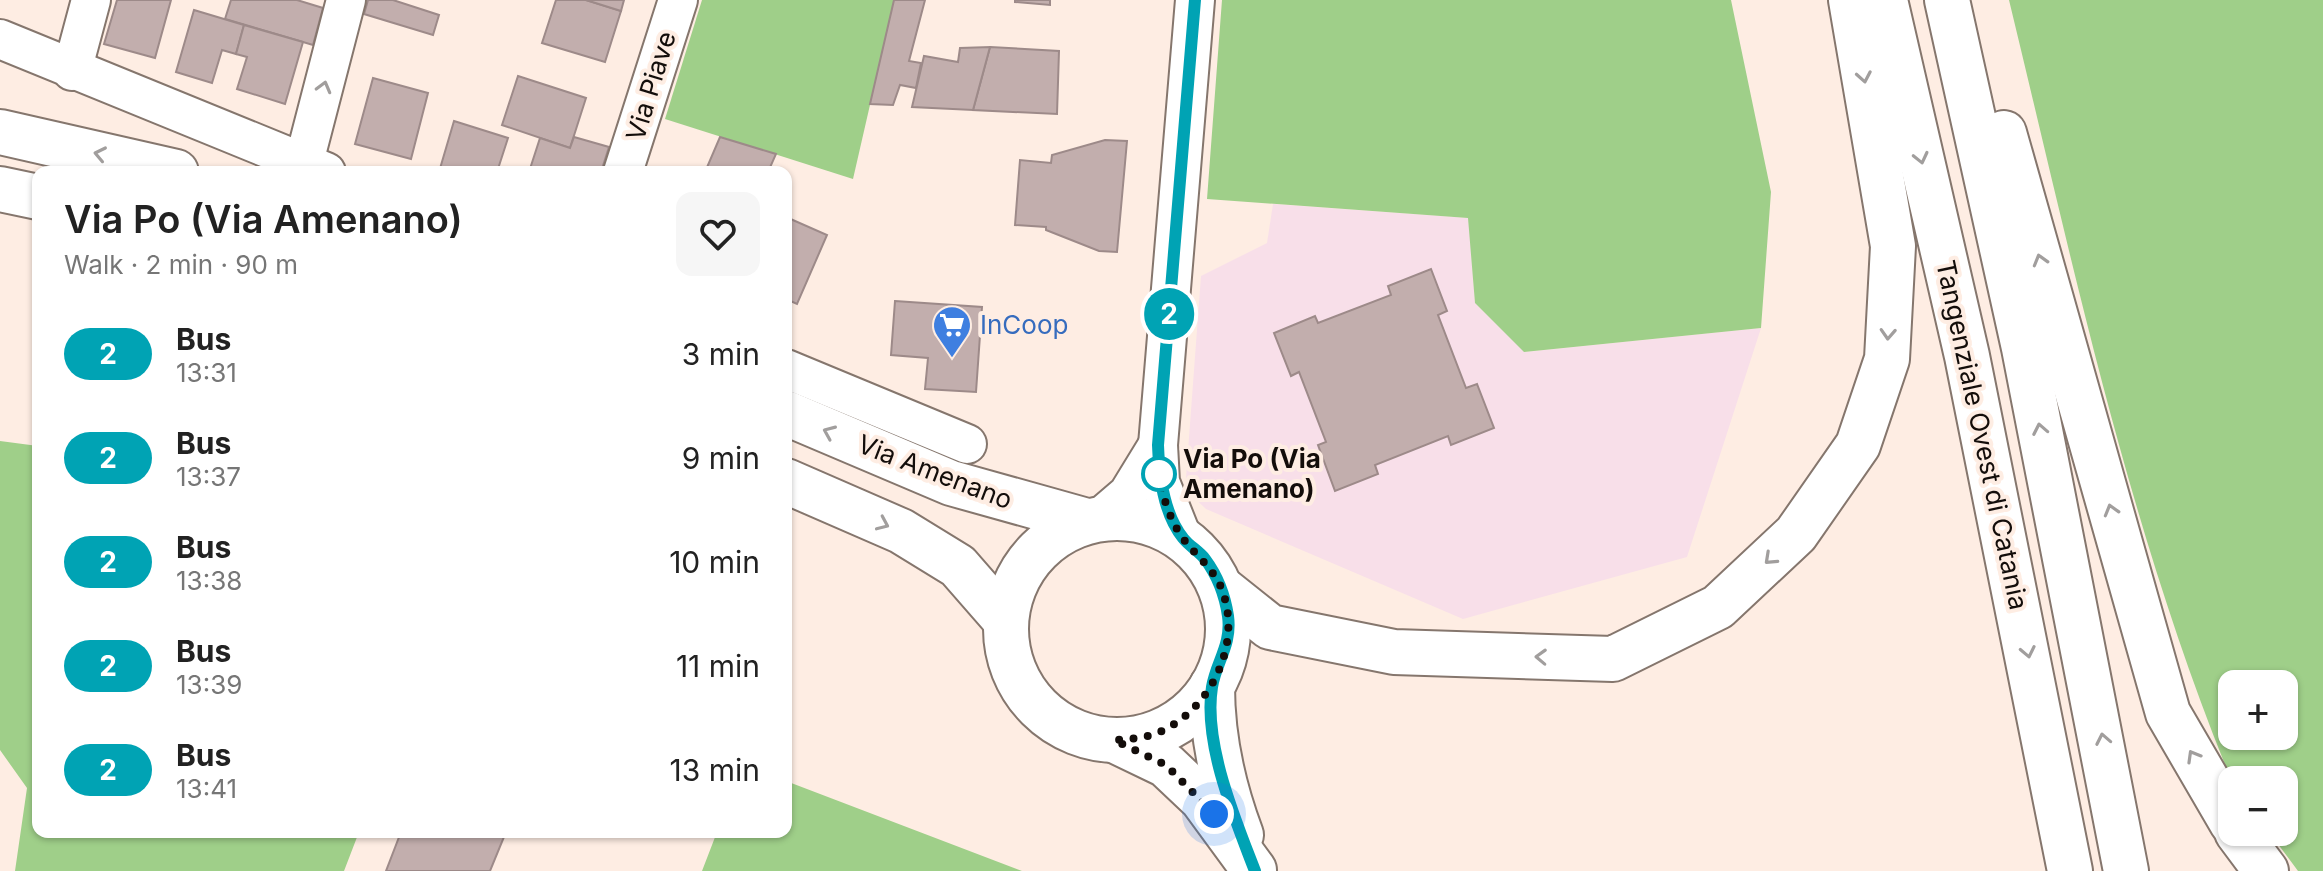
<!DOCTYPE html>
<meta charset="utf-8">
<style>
:root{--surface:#fff;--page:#f6f6f6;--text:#222;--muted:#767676}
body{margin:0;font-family:Inter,sans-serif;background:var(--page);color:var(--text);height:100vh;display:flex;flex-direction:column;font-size:30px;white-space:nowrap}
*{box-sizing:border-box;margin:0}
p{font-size:26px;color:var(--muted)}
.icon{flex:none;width:44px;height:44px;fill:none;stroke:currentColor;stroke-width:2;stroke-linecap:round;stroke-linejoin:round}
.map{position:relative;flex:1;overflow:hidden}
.details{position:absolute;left:32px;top:166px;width:760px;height:672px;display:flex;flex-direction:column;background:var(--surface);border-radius:16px;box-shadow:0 2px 6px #0004}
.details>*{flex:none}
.badge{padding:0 16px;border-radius:26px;font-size:28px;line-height:52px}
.buttons{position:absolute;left:2218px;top:670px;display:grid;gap:16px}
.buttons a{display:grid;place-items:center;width:80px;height:80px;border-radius:16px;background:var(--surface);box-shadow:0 2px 6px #0004;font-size:40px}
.you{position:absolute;width:40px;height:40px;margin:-20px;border:6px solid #fff;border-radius:50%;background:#1a73e8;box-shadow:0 0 0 12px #1a73e833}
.map>.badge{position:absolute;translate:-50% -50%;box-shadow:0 0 0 4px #fff}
.round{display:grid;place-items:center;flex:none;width:84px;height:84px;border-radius:16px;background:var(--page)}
.overview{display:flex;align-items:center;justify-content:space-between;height:136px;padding:0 32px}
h1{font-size:38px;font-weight:600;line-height:60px}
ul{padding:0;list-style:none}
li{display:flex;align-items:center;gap:24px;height:104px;padding:0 32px}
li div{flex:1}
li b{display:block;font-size:30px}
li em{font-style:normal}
li .badge{min-width:88px;font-weight:700;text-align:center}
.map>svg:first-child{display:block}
.education{fill:#f8dfe9}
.green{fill:#9fcf89;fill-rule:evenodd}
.building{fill:#c2aead;stroke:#9d8a89;stroke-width:2}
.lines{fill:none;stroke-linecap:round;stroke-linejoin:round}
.minor-casing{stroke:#85766d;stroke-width:42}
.major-casing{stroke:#85766d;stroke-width:48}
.highway-casing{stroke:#85766d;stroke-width:48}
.minor{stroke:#fff;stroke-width:38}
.major{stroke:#fff;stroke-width:44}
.highway{stroke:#fff;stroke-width:44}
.oneway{stroke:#a19e9d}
.line-casing{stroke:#fff;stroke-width:18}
.line{stroke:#00a3b4;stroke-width:12}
.walk{stroke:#130d0a;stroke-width:8;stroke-dasharray:0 14.4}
.stop-dot{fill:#fff;stroke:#00a3b4;stroke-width:4}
.labels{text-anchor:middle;stroke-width:8;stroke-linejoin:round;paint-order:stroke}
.street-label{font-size:26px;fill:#130d0a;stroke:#feede3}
.shop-label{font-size:26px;fill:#366cbe;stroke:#feede3;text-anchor:start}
.stop-label{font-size:26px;font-weight:bold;fill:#130d0a;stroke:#feede3;text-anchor:start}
</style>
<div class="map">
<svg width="2323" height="871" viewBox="0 0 2323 871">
<rect width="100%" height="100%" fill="#feede3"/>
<path class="education" d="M1273,204L1469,218L1475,303L1525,352L1761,328L1687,557L1463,619L1206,509L1188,492L1186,478L1201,276L1267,243Z"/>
<g class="green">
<path d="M702,0H894L853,179L665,119Z"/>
<path d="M1222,0H1731L1771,192L1761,328L1524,352L1475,303L1468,218L1207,199Z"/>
<path d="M2009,0H2323V871H2298L2269,832H2284V780H2234L2228,772C2127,523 2072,260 2009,0ZM2284,684V736H2232V684Z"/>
<path d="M0,441L38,446V832H359L344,871H15L27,788L0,750Z"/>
<path d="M786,781L1022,871H702L717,832H786Z"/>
</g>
<g class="building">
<path d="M117,0H171L155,58L104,44Z"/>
<path d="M231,0H297L323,8L313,45L225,19Z"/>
<path d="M368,0H393L439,15L433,35L364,14Z"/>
<path d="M556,0H586L621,11L605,62L542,43Z"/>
<path d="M586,0H624L621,11Z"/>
<path d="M894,0H925L909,61L921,63L916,88L900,85L893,105L870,104Z"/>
<path d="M1015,0H1050V5L1015,2Z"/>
<path d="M194,10L244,25L236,54L222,50L212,83L176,72Z"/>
<path d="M244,25L303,42L285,104L237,89L247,57L236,54Z"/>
<path d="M990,47L1059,51L1057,114L973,110Z"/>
<path d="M990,47L973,110L912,107L924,56L958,62L960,48Z"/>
<path d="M518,76L586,98L570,148L502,125Z"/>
<path d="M373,78L428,93L411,159L355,144Z"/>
<path d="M454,121L508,138L497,172H439Z"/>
<path d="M574,137L609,147L601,172H529L540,138L570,148Z"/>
<path d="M720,137L776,154L768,172H705Z"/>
<path d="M1105,140L1127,141L1117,252L1099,251L1046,230V227L1015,225L1020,160L1051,163L1052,155Z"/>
<path d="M786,217L827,235L797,304L786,299Z"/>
<path d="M1431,269L1447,311L1438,315L1466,388L1477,384L1494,428L1451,445L1448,436L1375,465L1378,474L1335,491L1318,445L1326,442L1299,372L1291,376L1274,333L1315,316L1318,323L1391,295L1388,286Z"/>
<path d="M895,301L982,307L976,392L925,389L928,358L891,355Z"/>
<path d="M401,832H506L490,871H386Z"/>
</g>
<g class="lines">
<g class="minor-casing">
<g id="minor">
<path d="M0,39L326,172"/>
<path d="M72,71L91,0"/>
<path d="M304,162L346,0"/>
<path d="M623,172L678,0"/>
<path d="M786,369L967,444"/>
<path d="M1100,518L1128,494L1158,445"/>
<path d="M1182,537L1160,482L1158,445L1195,0"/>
</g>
</g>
<g class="major-casing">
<g id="major">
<path d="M0,132L176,172"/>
<path d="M0,189L38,197"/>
<path d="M786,413L951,483L1087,521"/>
<path d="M786,481L901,531L958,566L1006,621"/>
<circle cx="1117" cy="629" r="111"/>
<path d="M1212,686C1212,737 1223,787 1241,835"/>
<path d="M1114,740L1166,765L1202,799L1254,870"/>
</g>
</g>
<g class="highway-casing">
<g id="highway">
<path d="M1885,0L1967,356L2070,871"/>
<path d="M1947,0L2024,348L2126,871"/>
<path d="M2004,133L2168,713L2232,823"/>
<path d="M1221,588L1270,627L1394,652L1613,659L1718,607L1796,534L1858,445L1887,359L1893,246L1851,0"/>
<path d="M2237,832L2266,871"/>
</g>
</g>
<use href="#minor" class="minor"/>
<use href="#major" class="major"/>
<use href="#highway" class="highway"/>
</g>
<defs><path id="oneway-chevron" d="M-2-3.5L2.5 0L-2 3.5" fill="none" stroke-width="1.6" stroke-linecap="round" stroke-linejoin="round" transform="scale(2)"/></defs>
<g class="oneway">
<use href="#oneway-chevron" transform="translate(1864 77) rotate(80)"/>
<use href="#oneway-chevron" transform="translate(324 87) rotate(-75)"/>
<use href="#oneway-chevron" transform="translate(100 154) rotate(-168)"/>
<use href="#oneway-chevron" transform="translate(1921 158) rotate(77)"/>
<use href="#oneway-chevron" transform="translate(2040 260) rotate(-106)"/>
<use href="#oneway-chevron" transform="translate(1888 334) rotate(93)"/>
<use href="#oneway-chevron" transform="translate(2040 429) rotate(-101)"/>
<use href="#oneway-chevron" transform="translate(829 432) rotate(-157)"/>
<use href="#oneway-chevron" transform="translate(2111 510) rotate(-106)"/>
<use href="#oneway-chevron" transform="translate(883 524) rotate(24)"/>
<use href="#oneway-chevron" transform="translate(1770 559) rotate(137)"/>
<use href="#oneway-chevron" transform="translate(2028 652) rotate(78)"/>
<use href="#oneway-chevron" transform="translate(1541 657) rotate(-178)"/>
<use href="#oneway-chevron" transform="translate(2103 739) rotate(-101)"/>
<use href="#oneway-chevron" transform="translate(2193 756) rotate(-120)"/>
</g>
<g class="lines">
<g class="line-casing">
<path id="line" d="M1195,0L1158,445C1159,475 1163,513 1183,538C1189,546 1199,551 1205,559C1217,575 1225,596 1228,616C1232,645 1216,662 1212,687C1203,743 1235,819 1255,871"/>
</g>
<use href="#line" class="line"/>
<path class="walk" d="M1159,474C1161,493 1171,522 1182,537C1195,555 1210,565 1220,585C1244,639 1214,706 1162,731C1147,738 1130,739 1114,740L1166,765L1214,814"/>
</g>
<defs>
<g id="supermarket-pin" transform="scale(2)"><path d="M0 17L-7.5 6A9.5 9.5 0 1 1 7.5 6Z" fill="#3f7fe0" stroke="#feede3"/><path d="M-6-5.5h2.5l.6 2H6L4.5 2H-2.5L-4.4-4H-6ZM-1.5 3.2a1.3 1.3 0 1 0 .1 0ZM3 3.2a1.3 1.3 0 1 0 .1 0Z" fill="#fff"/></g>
</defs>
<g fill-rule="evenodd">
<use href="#supermarket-pin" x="952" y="325"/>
</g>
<circle class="stop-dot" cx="1159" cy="474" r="16"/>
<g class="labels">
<g class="street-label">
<text transform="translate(651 86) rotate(-73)" y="9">Via Piave</text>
<text transform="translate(1982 435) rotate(78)" y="9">Tangenziale Ovest di Catania</text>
<text transform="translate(935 472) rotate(21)" y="9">Via Amenano</text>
</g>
<g class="shop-label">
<text x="980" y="334">InCoop</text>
</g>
<g class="stop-label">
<text x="1183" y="468">Via Po (Via<tspan x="1183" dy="30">Amenano)</tspan></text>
</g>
</g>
</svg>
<div class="buttons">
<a>+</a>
<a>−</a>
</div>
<div class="you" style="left:1214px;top:814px"></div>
<b class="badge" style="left:1169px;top:314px;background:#00a3b4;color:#fff">2</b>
<section class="details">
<div class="overview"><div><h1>Via Po (Via Amenano)</h1><p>Walk · 2 min · 90 m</p></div><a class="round"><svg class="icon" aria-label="heart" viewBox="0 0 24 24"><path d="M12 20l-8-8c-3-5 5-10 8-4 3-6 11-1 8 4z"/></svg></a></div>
<ul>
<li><span class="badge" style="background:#00a3b4;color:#fff">2</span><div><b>Bus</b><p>13:31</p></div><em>3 min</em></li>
<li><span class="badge" style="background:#00a3b4;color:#fff">2</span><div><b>Bus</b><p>13:37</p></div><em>9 min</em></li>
<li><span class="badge" style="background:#00a3b4;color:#fff">2</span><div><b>Bus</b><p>13:38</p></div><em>10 min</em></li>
<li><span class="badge" style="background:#00a3b4;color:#fff">2</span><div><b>Bus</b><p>13:39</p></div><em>11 min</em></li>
<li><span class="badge" style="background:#00a3b4;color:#fff">2</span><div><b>Bus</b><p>13:41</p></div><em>13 min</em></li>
</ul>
</section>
</div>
